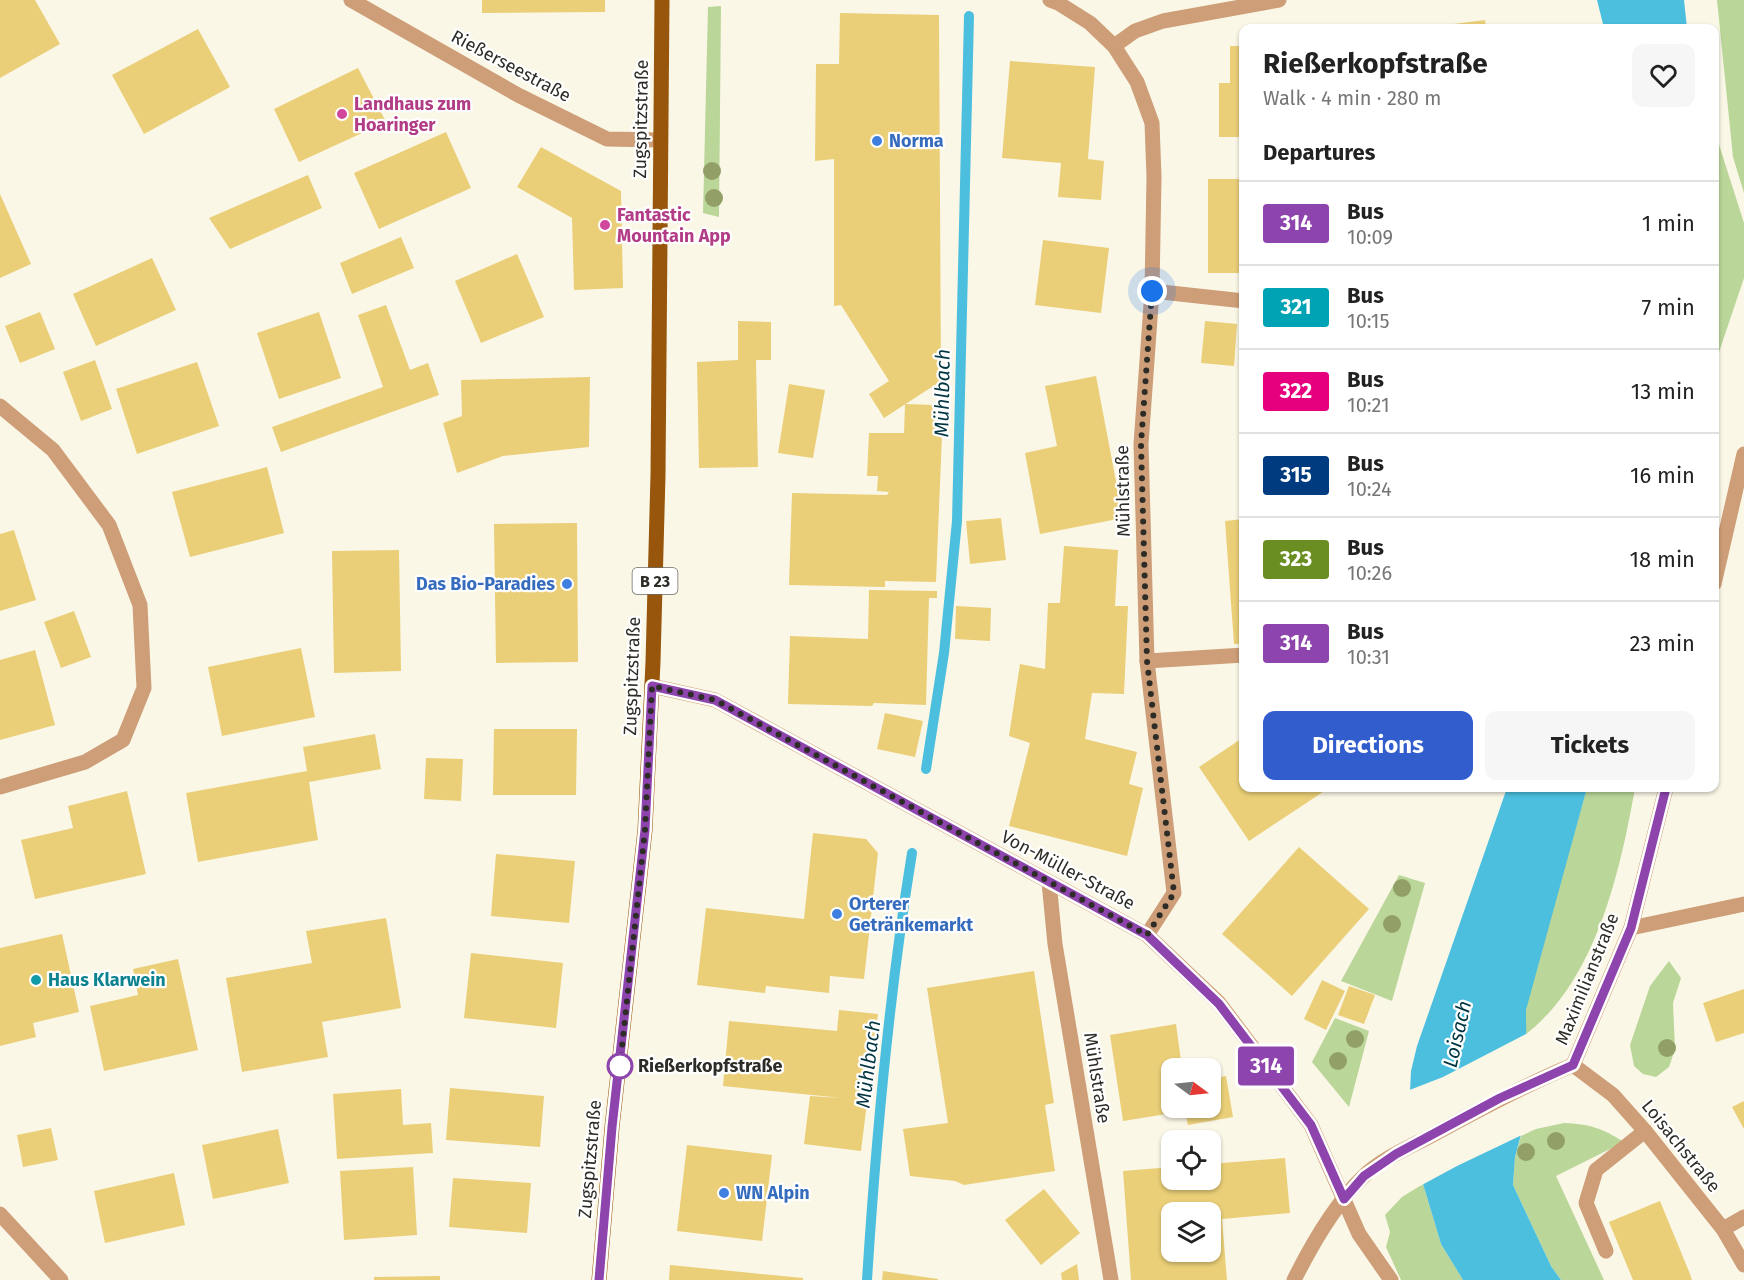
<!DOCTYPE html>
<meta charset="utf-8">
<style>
:root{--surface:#fff;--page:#f6f6f6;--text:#222;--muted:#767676;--line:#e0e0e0;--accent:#325dcd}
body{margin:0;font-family:"Fira Sans",sans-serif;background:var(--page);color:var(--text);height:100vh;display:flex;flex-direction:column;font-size:22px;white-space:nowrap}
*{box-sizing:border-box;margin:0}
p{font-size:20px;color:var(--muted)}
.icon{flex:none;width:33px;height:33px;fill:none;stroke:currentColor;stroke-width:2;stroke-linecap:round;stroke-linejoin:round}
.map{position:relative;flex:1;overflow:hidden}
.side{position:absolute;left:1239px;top:24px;width:480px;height:768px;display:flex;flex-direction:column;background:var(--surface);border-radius:12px;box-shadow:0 2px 4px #0004}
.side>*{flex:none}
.badge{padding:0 12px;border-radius:4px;font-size:21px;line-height:39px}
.needle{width:39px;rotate:105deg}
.buttons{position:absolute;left:1161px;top:1058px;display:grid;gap:12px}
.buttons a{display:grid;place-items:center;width:60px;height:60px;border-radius:12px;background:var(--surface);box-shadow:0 2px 4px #0004;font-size:30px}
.you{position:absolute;width:30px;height:30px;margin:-15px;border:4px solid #fff;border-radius:50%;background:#1a73e8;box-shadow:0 0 0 9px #1a73e833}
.map>.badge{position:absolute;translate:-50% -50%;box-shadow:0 0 0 3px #fff}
h2{padding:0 24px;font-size:22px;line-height:54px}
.round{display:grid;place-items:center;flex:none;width:63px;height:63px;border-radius:12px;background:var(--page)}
.head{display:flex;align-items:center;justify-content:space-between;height:102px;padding:0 24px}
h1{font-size:28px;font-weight:700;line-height:45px}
.primary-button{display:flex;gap:12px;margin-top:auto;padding:12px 24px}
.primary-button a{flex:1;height:69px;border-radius:12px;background:var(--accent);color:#fff;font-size:24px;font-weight:700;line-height:69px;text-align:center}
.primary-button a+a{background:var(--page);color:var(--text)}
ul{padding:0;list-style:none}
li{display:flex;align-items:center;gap:18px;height:84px;padding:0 24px;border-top:2px solid var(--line)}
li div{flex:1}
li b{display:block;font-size:22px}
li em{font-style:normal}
li .badge{min-width:66px;font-weight:700;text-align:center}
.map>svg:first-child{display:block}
.green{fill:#bad699}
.water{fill:#4cbfdf}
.pier{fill:#fbf7e7}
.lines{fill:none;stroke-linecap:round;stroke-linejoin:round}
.stream{stroke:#4cbfdf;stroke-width:10}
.building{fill:#eacf78;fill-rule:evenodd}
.minor{stroke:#cd9e77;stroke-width:15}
.major{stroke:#97560b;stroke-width:15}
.tree{fill:#92a068}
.line-casing{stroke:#fff;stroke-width:14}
.line{stroke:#8e44ad;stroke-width:9}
.walk{stroke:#2d2c26;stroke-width:6;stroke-dasharray:0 10.8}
.hotel-dot{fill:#d1479c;stroke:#fff;stroke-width:2}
.shop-dot{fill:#3f7fe0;stroke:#fff;stroke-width:2}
.culture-dot{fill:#0f9aa8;stroke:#fff;stroke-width:2}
.stop-dot{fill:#fff;stroke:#8e44ad;stroke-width:3}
.labels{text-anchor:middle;stroke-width:4.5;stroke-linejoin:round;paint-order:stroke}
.shield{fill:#fff;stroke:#6c6b67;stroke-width:1.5}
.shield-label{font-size:16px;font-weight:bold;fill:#2d2c26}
.street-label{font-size:18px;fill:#2d2c26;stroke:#fff}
.hotel-label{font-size:18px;font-weight:bold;fill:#b23c85;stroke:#fff;text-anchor:start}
.shop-label{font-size:18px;font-weight:bold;fill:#366cbe;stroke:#fff;text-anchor:start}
.culture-label{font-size:18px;font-weight:bold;fill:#0d838f;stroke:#fff;text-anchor:start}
.stop-label{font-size:18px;font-weight:bold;fill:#2d2c26;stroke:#fff;text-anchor:start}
.water-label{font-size:20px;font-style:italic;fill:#003542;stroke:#fff}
</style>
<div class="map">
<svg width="1744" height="1280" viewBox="0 0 1744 1280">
<rect width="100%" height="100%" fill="#fbf7e7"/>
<g class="green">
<path d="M1717,0H1744V193L1733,157Z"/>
<path d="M721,6L719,217L703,213L708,7Z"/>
<path d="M1715,132L1744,223V278L1715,364Z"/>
<path d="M1587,788H1635C1620,872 1596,980 1525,1035L1526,1010L1531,984Z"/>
<path d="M1399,875L1425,883L1392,1001L1341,981Z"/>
<path d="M1669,961L1681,978L1673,1003L1675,1049L1669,1067L1656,1077L1643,1074L1634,1066L1630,1045L1650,986Z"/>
<path d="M1335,1018L1369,1031L1349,1107L1312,1062Z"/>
<path d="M1564,1123C1589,1124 1602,1128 1624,1142L1556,1176L1604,1280H1561L1551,1266L1513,1185L1515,1157L1521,1136L1536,1129Z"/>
<path d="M1423,1184L1441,1244L1463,1280H1401L1386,1247L1390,1232L1385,1215L1402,1197Z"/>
</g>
<g class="water">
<path d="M1597,0H1684L1687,28H1604Z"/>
<path d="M1507,788H1587L1526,1010L1527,1112L1515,1157L1513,1185L1551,1266L1561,1280H1463L1441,1244L1423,1184L1410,1091L1411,1071L1417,1046Z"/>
</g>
<path class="pier" d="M1528,1033L1530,1113L1524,1134L1457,1166L1420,1186L1407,1091L1443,1077Z"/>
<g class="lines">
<g class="stream">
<path d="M926,769L944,653L957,521L969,16"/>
<path d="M867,1280C876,1137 889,994 912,853"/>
</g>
</g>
<g class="building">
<path d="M0,0H35L60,44L0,78Z"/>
<path d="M482,0H605V12L482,13Z"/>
<path d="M840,13L939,15L941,381L884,418L869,394L889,381L841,305L834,306V159L815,161L816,64H839Z"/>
<path d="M1485,20L1486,28H1431L1430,27Z"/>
<path d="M198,29L230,87L144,134L112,75Z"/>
<path d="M1230,46H1244V137H1219V83H1230Z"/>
<path d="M1010,61L1095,67L1088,159L1104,161L1101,200L1058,197L1061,163L1002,158Z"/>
<path d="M358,68L386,122L299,162L274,109Z"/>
<path d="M446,132L471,188L379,229L354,173Z"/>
<path d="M541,147L621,191L623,288L574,290L572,218L517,187Z"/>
<path d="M308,175L322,208L230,249L209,218Z"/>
<rect x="1208" y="179" width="36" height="94"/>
<path d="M0,194L31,264L0,278Z"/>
<path d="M401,237L414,268L352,294L340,263Z"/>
<path d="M1043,240L1109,248L1101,313L1035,305Z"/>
<path d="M517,254L544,317L481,343L455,281Z"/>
<path d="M152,258L176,310L96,346L73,294Z"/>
<path d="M386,305L410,370L428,363L439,395L281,452L272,427L383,387L358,315Z"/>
<path d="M40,312L55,349L20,363L5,326Z"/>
<path d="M319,312L341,378L279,399L257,333Z"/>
<path d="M738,321L771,322V360H756L758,467L699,468L697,362L738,360Z"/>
<path d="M1205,321L1237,324L1234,366L1201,363Z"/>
<path d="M95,360L112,409L81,421L63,372Z"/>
<path d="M197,362L219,426L137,454L116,389Z"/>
<path d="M1096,376L1123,518L1040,534L1025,453L1057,446L1045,386Z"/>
<path d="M590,377L589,447L503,456L457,473L443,423L462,416L461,380Z"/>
<path d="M789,384L825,390L813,458L778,453Z"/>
<path d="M905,404L935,405V434L942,435L936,582L885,581V587L789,585L792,493L887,495L889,492L877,491L878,476H867L869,433H904Z"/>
<path d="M267,467L284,533L190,557L172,492Z"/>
<path d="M1001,518L1006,560L970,564L966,521Z"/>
<path d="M1244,519V644H1234L1225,521Z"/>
<path d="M577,523L578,662L496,663L494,524Z"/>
<path d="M14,530L36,600L0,611V534Z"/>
<path d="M1064,546L1118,550L1115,606H1128L1124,694L1092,693L1085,739L1137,752L1129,784L1143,788L1127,856L1009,826L1030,743L1009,736L1020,664L1045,669L1048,603H1060Z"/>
<path d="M399,550L401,671L334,673L332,551Z"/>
<path d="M869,590L937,591V598H929L926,705L874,703L872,706L788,704L790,636L868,639Z"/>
<path d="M956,606L991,608L990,641L955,639Z"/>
<path d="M74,611L91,657L61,668L44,622Z"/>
<path d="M301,648L315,717L222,736L208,667Z"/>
<path d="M35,650L55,725L0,740V660Z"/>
<path d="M885,713L923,721L915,757L877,749Z"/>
<path d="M494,729H577L576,795H493Z"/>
<path d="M375,734L381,769L309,782L318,840L198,862L186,793L307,771L303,747Z"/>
<path d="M1244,737V788H1329L1249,841L1199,767Z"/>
<path d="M426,758L463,759L461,801L424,799Z"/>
<path d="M127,791L146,874L35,899L21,840L73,828L68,806Z"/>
<path d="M813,833L866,839L878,853L864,979L830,976L829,993L766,986L765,993L697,985L706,908L804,919Z"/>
<path d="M1299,847L1369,909L1292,996L1222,934Z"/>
<path d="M496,854L575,861L569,923L491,916Z"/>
<path d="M386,918L401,1008L322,1022L328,1057L242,1072L226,978L312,963L306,931Z"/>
<path d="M62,934L79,1012L33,1023L36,1037L0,1046V948Z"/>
<path d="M471,953L563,963L556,1028L464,1018Z"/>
<path d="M178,959L198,1050L104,1071L90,1006L138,995L133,969Z"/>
<path d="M1034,971L1054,1103L1045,1105L1055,1171L964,1185L955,1181L910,1176L903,1129L948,1123L927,988Z"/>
<path d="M1322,980L1345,991L1326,1030L1304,1019Z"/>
<path d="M1349,986L1375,995L1364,1024L1338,1015Z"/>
<path d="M1744,989V1033L1716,1042L1703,1003Z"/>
<path d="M839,1010L878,1014L861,1151L804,1144L810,1096L842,1098L723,1086L729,1021L837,1031Z"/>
<path d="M1176,1024L1182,1068H1172V1107H1210V1079L1226,1076L1233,1117L1188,1125L1185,1111L1123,1121L1110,1035Z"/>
<path d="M450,1088L544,1096L540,1147L446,1140Z"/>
<path d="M401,1089L403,1125L431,1123L433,1153L337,1159L333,1094Z"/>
<path d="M1744,1101V1129L1732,1107Z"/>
<path d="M51,1128L58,1160L23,1167L17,1135Z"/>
<path d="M278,1129L289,1183L213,1199L202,1145Z"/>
<path d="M687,1145L772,1155L762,1241L677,1231Z"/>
<path d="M1285,1158L1290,1213L1222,1219L1227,1280H1131L1123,1171L1172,1167V1179H1210V1164ZM1172,1212H1210V1251H1172Z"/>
<path d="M413,1167L417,1235L344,1240L340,1171Z"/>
<path d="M174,1173L185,1225L105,1243L94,1191Z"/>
<path d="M453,1178L531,1183L527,1233L449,1227Z"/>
<path d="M1044,1189L1080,1233L1041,1265L1005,1220Z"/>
<path d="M1660,1201L1690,1274L1692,1280H1633L1609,1222Z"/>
<path d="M1077,1264L1079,1280H1062L1061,1273Z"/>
<path d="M670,1265L803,1278V1280H669Z"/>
<path d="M883,1271L938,1279V1280H882Z"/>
<path d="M440,1276V1280H374V1277Z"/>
</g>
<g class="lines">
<g class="minor">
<path d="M351,0L518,95L607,139L660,140"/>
<path d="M1050,0L1058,3L1090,23L1114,46L1137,82L1152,123L1154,177L1152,291L1141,444L1147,661L1174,893L1147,935"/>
<path d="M1114,46L1135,31L1163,21L1279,0"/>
<path d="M1152,291L1244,301"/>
<path d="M0,406L53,450L109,525L140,605L144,688L123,740L85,762L0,787"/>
<path d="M1714,584L1744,454"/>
<path d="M1147,661L1244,655"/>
<path d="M652,686L715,700L1147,935L1219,1003L1311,1125L1359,1234L1391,1280"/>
<path d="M1049,882L1055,944L1111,1280"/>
<path d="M1631,928L1744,904"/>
<path d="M1573,1065L1613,1095L1645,1131L1723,1229L1744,1265"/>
<path d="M0,1214L61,1280"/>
<path d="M1723,1229L1744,1217"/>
<path d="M1606,1251L1586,1203L1596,1170L1645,1131"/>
<path d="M1294,1280C1311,1246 1335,1204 1363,1177C1380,1160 1407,1148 1429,1137C1476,1111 1523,1086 1573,1065L1631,928L1666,788"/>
</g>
<path class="major" d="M599,1280L612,1127L645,830L653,662L658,475L662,0"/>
</g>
<g class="tree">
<circle cx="712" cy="171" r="9"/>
<circle cx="714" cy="198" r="9"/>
<circle cx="1402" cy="888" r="9"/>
<circle cx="1392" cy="924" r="9"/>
<circle cx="1355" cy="1039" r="9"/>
<circle cx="1667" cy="1048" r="9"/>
<circle cx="1338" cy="1061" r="9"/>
<circle cx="1556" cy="1141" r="9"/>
<circle cx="1526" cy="1152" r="9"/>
</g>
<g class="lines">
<g class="line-casing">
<path id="line" d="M599,1280L612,1127L645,830L652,686L715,700L1147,935L1219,1004L1311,1125L1344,1199L1364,1176L1396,1154L1500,1098L1573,1065L1631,928L1666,788"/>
</g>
<use href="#line" class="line"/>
<path class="walk" d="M620,1066L645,830L652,686L715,700L1147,935L1174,893L1147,661L1141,444L1152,291"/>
</g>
<g class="hotel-dot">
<circle cx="342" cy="114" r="6"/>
<circle cx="605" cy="225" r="6"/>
</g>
<g class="shop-dot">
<circle cx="877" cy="141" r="6"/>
<circle cx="567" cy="584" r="6"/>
<circle cx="837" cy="914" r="6"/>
<circle cx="724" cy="1193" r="6"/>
</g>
<circle class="culture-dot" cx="36" cy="980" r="6"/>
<circle class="stop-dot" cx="620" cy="1066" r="12"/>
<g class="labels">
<rect class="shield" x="632.5" y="568" width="45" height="26" rx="4.5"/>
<g class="shield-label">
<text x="655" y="587">B 23</text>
</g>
<g class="street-label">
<text transform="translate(511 66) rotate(28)" y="6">Rießerseestraße</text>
<text transform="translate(641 119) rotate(-89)" y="6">Zugspitzstraße</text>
<text transform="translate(1123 491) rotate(-91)" y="6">Mühlstraße</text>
<text transform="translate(632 676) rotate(-88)" y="6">Zugspitzstraße</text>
<text transform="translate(1068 870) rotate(28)" y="6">Von-Müller-Straße</text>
<text transform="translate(1587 979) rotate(-68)" y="6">Maximilianstraße</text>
<text transform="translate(1097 1078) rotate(81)" y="6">Mühlstraße</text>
<text transform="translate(1681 1146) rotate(51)" y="6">Loisachstraße</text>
<text transform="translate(590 1159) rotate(-85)" y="6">Zugspitzstraße</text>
</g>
<g class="hotel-label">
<text x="354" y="110">Landhaus zum<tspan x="354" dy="21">Hoaringer</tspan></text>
<text x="617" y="221">Fantastic<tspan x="617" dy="21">Mountain App</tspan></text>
</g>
<g class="shop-label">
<text x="889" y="147">Norma</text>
<text x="555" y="590" text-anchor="end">Das Bio-Paradies</text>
<text x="849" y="910">Orterer<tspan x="849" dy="21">Getränkemarkt</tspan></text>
<text x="736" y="1199">WN Alpin</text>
</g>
<g class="culture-label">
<text x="48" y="986">Haus Klarwein</text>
</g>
<g class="stop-label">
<text x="638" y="1072">Rießerkopfstraße</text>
</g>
<g class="water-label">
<text transform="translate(942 393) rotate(-89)" y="7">Mühlbach</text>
<text transform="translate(1457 1034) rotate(-77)" y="7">Loisach</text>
<text transform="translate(868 1064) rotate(-83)" y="7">Mühlbach</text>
</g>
</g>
</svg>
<div class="buttons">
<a><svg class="needle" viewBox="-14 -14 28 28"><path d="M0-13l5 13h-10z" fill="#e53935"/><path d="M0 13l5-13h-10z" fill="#767676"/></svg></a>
<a><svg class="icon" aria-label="locate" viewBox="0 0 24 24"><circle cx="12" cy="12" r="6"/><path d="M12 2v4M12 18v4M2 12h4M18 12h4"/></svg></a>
<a><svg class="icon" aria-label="layers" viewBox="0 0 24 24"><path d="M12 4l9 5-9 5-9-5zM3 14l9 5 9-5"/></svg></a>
</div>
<div class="you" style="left:1152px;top:291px"></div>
<b class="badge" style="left:1266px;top:1066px;background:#8e44ad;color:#fff">314</b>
<section class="side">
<div class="head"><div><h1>Rießerkopfstraße</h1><p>Walk · 4 min · 280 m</p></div><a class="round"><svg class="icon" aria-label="heart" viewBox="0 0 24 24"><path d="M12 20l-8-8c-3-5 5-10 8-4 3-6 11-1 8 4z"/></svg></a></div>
<h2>Departures</h2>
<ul>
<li><span class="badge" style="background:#8e44ad;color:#fff">314</span><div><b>Bus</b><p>10:09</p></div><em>1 min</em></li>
<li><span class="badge" style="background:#00a3b4;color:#fff">321</span><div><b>Bus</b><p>10:15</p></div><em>7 min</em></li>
<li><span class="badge" style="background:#e6007e;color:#fff">322</span><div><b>Bus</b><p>10:21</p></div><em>13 min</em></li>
<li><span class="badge" style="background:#003b80;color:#fff">315</span><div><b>Bus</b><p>10:24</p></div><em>16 min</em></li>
<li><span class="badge" style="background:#6b8e23;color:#fff">323</span><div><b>Bus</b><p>10:26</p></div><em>18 min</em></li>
<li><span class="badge" style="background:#8e44ad;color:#fff">314</span><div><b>Bus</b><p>10:31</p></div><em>23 min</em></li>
</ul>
<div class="primary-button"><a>Directions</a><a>Tickets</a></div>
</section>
</div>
